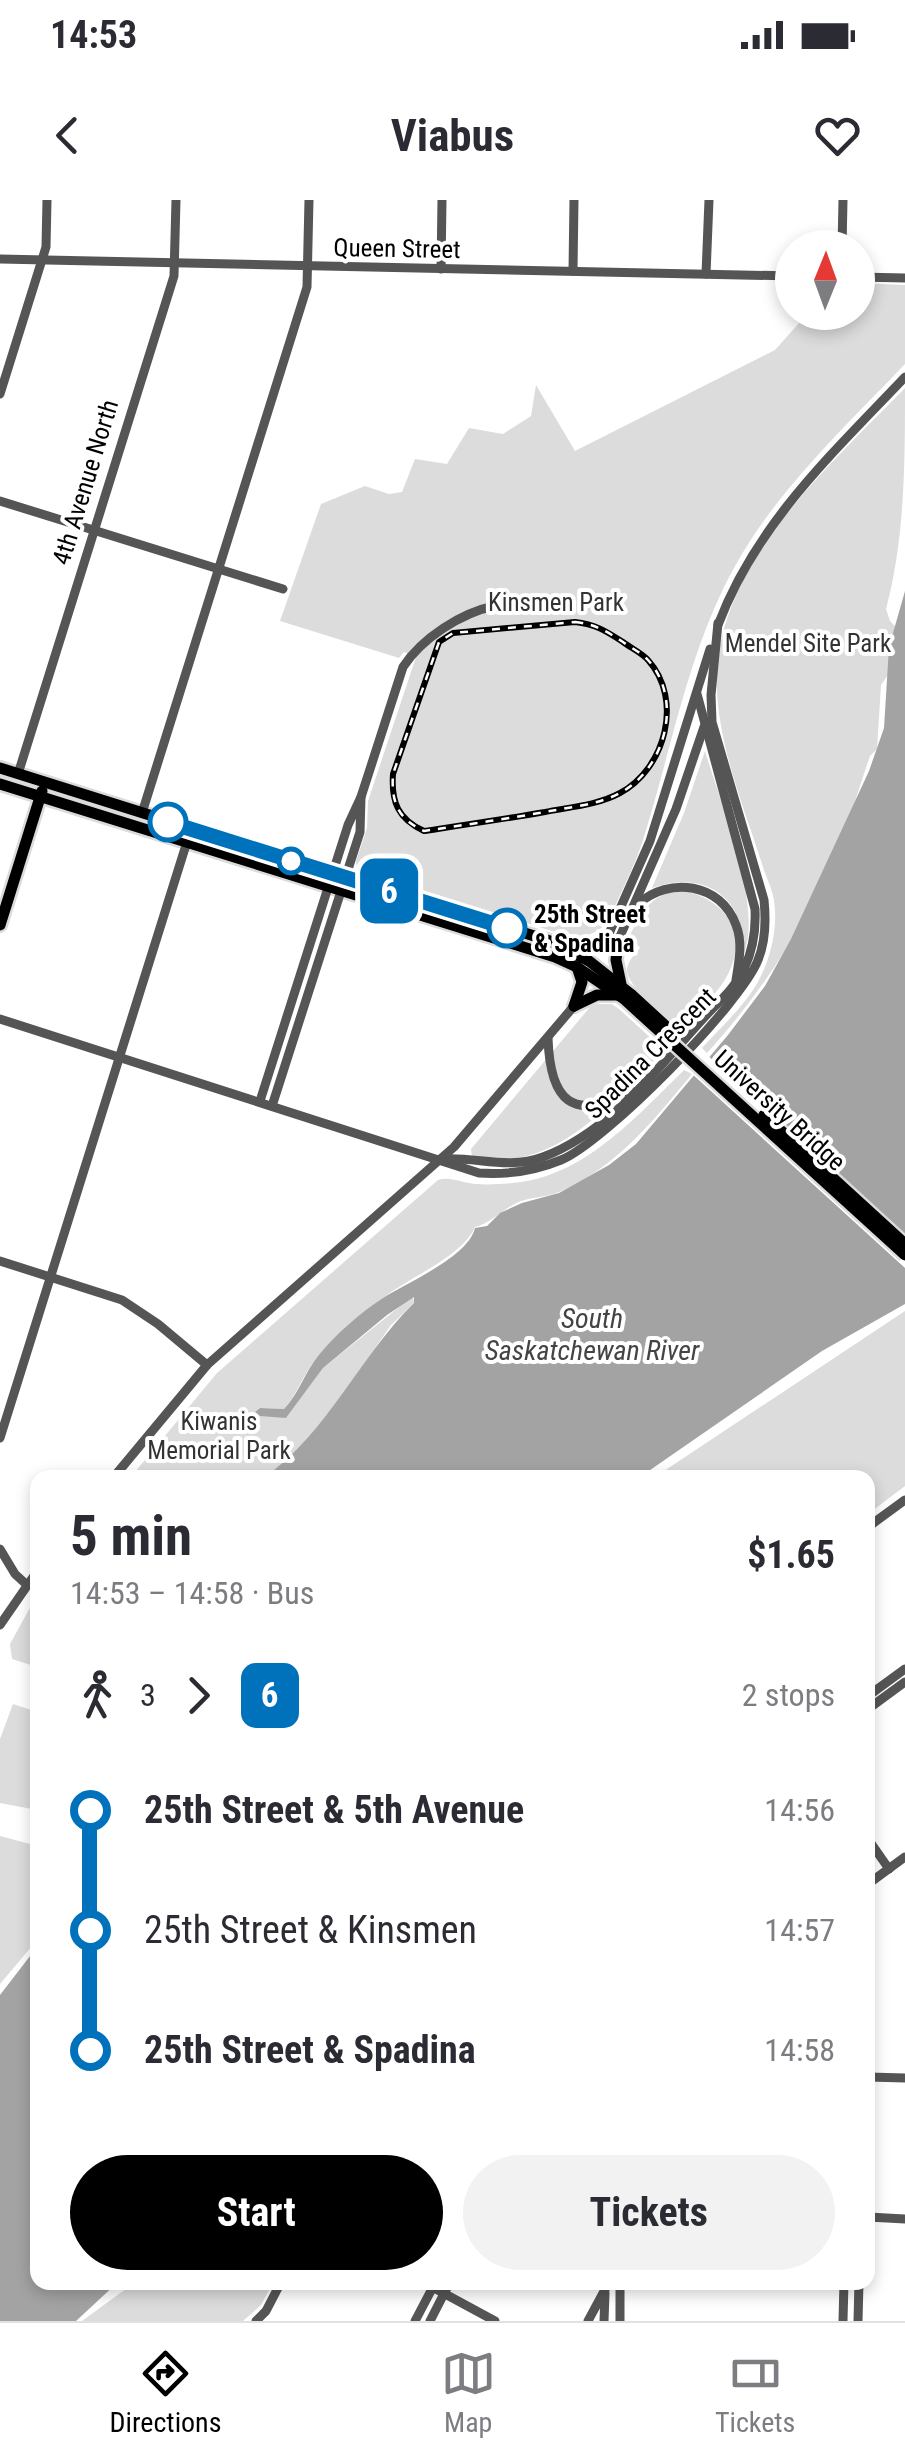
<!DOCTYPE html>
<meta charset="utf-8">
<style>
:root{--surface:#fff;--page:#f2f2f3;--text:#2b2b33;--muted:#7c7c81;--line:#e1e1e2;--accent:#000}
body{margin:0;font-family:"Roboto Condensed",sans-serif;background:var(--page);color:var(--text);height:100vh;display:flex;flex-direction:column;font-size:38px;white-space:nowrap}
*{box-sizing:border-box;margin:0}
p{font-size:32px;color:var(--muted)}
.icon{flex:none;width:55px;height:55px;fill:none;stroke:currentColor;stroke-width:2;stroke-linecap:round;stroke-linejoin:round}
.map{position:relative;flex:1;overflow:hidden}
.drawer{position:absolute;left:30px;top:1270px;width:845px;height:820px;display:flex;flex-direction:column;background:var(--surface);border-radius:20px;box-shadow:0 5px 15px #0003}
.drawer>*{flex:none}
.badge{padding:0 20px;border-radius:15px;font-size:35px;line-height:65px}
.needle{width:65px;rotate:1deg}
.buttons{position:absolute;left:775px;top:30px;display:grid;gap:20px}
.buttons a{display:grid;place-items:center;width:100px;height:100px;border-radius:50%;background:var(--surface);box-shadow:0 5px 15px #0003;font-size:50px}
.map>.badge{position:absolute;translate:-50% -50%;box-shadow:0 0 0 5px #fff}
.legs{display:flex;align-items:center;gap:15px;height:110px;padding:0 40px;font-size:32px}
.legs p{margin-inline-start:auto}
.head{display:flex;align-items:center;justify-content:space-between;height:170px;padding:0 40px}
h1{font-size:55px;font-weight:700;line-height:75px}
.primary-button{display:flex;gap:20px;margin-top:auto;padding:20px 40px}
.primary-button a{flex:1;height:115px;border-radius:60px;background:var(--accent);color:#fff;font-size:40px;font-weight:700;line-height:115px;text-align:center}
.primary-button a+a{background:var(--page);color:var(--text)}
ul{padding:0 40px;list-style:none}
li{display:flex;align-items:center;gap:35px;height:120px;font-size:38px}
li i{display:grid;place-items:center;width:15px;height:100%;margin:0 12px;background:currentColor}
li i::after{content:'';width:25px;height:25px;margin:-12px;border:8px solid;border-radius:50%;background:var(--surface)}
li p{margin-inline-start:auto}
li:first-child i{background:linear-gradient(#0000 50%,currentColor 0)}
li:last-child i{background:linear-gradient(currentColor 50%,#0000 0)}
.status{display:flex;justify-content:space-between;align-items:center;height:70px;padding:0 50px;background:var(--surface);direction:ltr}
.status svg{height:28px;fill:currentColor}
header{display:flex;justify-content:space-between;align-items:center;height:130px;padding:0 40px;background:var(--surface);font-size:45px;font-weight:700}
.tab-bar{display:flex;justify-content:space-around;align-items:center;height:140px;border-top:2px solid var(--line);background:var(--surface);font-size:28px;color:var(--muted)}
.tab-bar a{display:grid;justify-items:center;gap:5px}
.tab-bar .active{color:var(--accent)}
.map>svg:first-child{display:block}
.green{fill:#dcdcdc}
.water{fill:#a3a3a3}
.pier{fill:#fff}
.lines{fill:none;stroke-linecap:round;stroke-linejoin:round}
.major-casing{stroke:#dbdbdb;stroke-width:16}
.minor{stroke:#555;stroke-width:9}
.major{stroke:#000;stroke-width:11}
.rail-casing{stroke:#000;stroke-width:6}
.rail{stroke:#fff;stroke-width:2.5;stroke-dasharray:8;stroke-linecap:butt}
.major-bridge-casing{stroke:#dbdbdb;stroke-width:16;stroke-linecap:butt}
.major-bridge{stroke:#000;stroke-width:11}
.line-1-casing{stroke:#fff;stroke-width:22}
.line-1{stroke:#0072bc;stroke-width:15}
.stop-1-dot{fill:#fff;stroke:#0072bc;stroke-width:5}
.labels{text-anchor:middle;stroke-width:8;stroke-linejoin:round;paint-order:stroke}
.street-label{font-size:25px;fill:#000;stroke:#fff}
.park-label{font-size:25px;fill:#333;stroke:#fff}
.stop-label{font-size:25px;font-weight:bold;fill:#000;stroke:#fff;text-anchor:start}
.water-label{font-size:28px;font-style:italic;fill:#444;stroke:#fff}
</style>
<div class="status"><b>14:53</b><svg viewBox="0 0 49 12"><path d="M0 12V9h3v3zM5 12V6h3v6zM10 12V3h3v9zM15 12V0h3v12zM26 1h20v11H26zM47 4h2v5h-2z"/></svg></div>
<header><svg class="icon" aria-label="back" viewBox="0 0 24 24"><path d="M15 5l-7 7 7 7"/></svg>Viabus<svg class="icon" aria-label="heart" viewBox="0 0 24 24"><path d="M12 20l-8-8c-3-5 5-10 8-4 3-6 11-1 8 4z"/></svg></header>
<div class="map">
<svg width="905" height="2121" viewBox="0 0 905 2121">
<rect width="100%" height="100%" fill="#fff"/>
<g class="green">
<path d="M858,83L905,85V164C848,224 785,282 742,354C690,440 673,545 643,640C634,668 619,696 607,724C596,732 585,739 571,737L357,670L356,661L367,628L368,601L416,457L404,452L399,458L280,421L321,304L365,286L389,294L402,292L415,259L447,264L469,228L503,234L531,216L536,185L575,251L775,150L808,113L858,112Z"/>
<path d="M905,188C905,263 905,338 886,409L890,421L900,431L890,472L881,485L877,549L870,556C860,585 851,615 840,644C809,720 762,793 707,853L702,848C722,826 746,805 760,778C772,754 779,722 773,696C771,686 766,677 763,667C741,597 706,519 720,445C741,342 835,260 905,188Z"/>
<path d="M705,551C720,602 763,705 744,753C745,695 703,670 652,688L684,613Z"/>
<path d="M680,690C724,698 751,732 727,776C716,796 696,813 681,830C668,818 626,787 627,769C628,761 635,754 640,748L630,735C643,710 651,695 680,690Z"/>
<path d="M597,804H612L619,809L664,850C614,901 553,976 472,957L471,949L590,807Z"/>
<path d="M684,870L692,874C654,920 616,968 559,992C547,997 533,997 521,1001C503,1008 492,1023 475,1027C463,1056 408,1078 383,1098C361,1115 335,1135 318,1156C304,1172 298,1193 284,1209L260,1208L256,1212L286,1218L323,1168L413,1096L414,1103L391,1125L331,1212L290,1259L265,1277L130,1278L217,1173L438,980C450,976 462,983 475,984C490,985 507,984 521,982C587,973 639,914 684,870Z"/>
<path d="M905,1111V1286L868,1314V1278L655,1277Z"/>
<path d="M37,1395V1467L12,1459L10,1444Z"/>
<path d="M13,1504L37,1512V1610L0,1603V1539Z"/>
<path d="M0,1636L38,1646L37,1740L0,1784Z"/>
<path d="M134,2083V2082L273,2083L261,2105L243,2121H82Z"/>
</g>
<g class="water">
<path d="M905,391V1104L822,1151L640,1277H265C329,1231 359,1157 414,1103V1097L387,1115L323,1168L286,1218L260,1216L255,1212L260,1208L284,1209C299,1193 305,1172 318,1156C335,1135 361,1112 383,1098C408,1082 468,1057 475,1028L487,1026L500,1013L522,1003L559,993L609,965L636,944L728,835L765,786L791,739L869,571L884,528L889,447Z"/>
<path d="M37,1747L38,2082L117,2083L76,2121H0V1795Z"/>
</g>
<path class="pier" d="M705,853L905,1035V1068L690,872Z"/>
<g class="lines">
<g class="major-casing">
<g id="major">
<path d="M0,568L550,741L589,761L632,795"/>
<path d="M0,584L555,757L577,767L624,799"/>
<path d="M0,725L42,591"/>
<path d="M618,741L616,760L621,784"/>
<path d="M574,750L589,747L607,738"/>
<path d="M574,806L597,795H617"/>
<path d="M574,806L582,782L577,767"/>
</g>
</g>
<g class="minor">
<path d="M842,48L843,0"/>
<path d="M0,59L792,76"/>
<path d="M441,69L442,0"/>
<path d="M573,71L574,0"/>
<path d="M706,74L709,0"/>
<path d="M858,77L905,78"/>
<path d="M0,194L46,47L47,0"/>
<path d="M0,301L283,389"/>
<path d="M718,425C756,324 832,254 905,177"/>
<path d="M18,574L174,76L176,0"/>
<path d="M142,613L307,87L309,0"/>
<path d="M638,704C669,676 721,683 736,725C743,742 739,762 736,780"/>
<path d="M607,738L650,641L710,449"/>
<path d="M618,741L676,609L704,527"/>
<path d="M0,819L479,973C507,975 534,971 561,960C605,942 741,804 758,760C766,741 766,720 764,700L712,522L711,495L718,423"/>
<path d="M548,838C550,900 572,924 631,890"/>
<path d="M260,901L348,625L361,597L403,467C422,438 461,413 494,406"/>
<path d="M272,906L360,632L361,597"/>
<path d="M444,959C478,957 508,970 543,957C607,933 655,872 700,822C715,805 734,790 744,769C753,750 756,730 755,709L697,494"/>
<path d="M0,1061L122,1100L158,1124L207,1165"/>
<path d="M0,1238L191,629"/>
<path d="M113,1278L207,1165L454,947L574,806"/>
<path d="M868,1327L905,1300"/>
<path d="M0,1349L15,1374L27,1385"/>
<path d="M0,1425L38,1370"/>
<path d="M868,1496L905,1469"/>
<path d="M868,1509L905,1482"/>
<path d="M868,1639L889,1669"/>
<path d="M868,1684L905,1657"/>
<path d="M868,1877L905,1878"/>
<path d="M868,2017L905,2019"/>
<path d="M423,2082L495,2121"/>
<path d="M256,2121L266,2111L281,2082"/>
<path d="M415,2121L434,2085"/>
<path d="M430,2121L450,2082"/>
<path d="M588,2121L609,2082"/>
<path d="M604,2121L605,2093"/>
<path d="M620,2121V2082"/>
<path d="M843,2121L844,2082"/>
<path d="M858,2121L859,2082"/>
</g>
<use href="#major" class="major"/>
<g class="rail-casing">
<path id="rail" d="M575,422C595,424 606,431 623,442C631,448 642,453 648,460C684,500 665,569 620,593C598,605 570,607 545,612C505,619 464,625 424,631C398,619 391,602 393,574L439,442L453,433Z"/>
</g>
<use href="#rail" class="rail"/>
<g class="major-bridge-casing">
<g id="major-bridge">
<path d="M632,795L669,829"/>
<path d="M624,799L905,1055"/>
<path d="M764,915L905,1044"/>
</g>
</g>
<use href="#major-bridge" class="major-bridge"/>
</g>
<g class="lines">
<g class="line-1-casing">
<path id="line-1" d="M168,622L507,728"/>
</g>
<use href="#line-1" class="line-1"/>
</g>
<g class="stop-1-dot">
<circle cx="168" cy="622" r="18"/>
<circle cx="291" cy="661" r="12"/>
<circle cx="507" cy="728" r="18"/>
</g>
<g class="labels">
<g class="street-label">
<text transform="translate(397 48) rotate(1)" y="9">Queen Street</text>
<text transform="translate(85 282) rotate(-73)" y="9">4th Avenue North</text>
<text transform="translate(650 853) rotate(-45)" y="9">Spadina Crescent</text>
<text transform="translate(780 910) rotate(42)" y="9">University Bridge</text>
</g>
<g class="park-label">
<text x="556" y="411">Kinsmen Park</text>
<text x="808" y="452">Mendel Site Park</text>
<text x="219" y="1230">Kiwanis<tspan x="219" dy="29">Memorial Park</tspan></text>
</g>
<g class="stop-label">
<text x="534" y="723">25th Street<tspan x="534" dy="29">&amp; Spadina</tspan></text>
</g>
<g class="water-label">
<text x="592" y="1128">South<tspan x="592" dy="32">Saskatchewan River</tspan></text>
</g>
</g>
</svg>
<div class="buttons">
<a><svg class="needle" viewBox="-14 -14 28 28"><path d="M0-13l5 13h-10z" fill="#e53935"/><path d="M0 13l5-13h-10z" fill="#7c7c81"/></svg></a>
</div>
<b class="badge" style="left:389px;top:691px;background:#0072bc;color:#fff">6</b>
<section class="drawer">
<div class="head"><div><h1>5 min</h1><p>14:53 – 14:58 · Bus</p></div><b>$1.65</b></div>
<div class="legs"><svg class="icon" aria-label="walk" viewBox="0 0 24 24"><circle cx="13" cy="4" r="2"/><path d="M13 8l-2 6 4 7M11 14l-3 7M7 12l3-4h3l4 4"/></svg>3<svg class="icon" aria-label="forward" viewBox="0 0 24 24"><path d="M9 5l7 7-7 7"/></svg><b class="badge" style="background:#0072bc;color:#fff">6</b><p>2 stops</p></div>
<ul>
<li><i style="color:#0072bc"></i><b>25th Street &amp; 5th Avenue</b><p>14:56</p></li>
<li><i style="color:#0072bc"></i><span>25th Street &amp; Kinsmen</span><p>14:57</p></li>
<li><i style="color:#0072bc"></i><b>25th Street &amp; Spadina</b><p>14:58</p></li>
</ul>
<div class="primary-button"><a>Start</a><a>Tickets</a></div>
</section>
</div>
<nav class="tab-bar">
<a class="active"><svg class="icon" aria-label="directions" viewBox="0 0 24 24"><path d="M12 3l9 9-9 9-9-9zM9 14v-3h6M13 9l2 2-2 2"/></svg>Directions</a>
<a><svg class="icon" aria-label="map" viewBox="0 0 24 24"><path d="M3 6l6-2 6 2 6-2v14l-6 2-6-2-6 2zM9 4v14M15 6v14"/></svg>Map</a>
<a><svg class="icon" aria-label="tickets" viewBox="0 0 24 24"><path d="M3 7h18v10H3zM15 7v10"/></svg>Tickets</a>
</nav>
